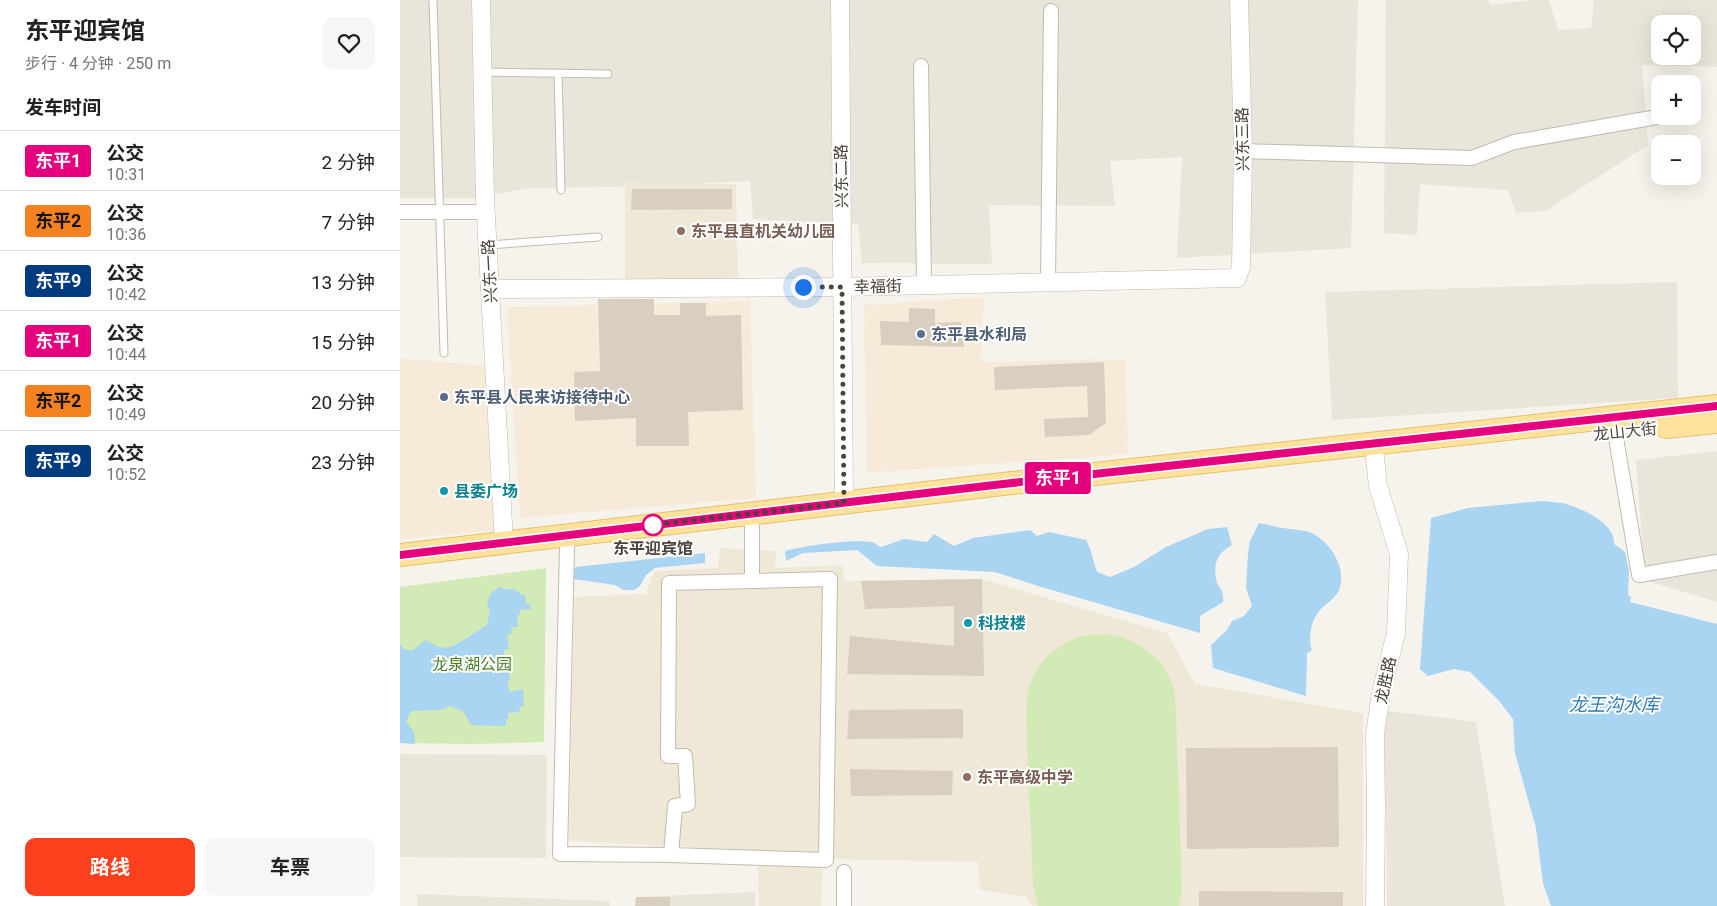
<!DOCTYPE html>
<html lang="zh">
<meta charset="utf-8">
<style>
:root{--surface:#fff;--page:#f6f6f6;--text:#202124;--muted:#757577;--line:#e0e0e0;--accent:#fc3f1d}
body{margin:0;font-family:Roboto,"Noto Sans SC",sans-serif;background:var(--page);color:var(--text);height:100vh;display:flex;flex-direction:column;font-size:19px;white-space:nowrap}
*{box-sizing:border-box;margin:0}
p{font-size:16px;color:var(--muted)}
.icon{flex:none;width:28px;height:28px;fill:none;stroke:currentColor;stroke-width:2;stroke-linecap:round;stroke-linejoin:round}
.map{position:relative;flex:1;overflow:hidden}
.side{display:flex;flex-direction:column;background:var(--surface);width:400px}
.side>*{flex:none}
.badge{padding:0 10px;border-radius:4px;font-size:18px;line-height:32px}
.buttons{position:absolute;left:1251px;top:15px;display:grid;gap:10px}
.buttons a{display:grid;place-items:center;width:50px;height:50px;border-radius:10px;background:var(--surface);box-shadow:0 5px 20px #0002;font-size:25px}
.you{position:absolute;width:25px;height:25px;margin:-12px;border:4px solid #fff;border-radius:50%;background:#1a73e8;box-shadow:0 0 0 8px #1a73e833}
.map>.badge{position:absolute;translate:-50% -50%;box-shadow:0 0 0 2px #fff}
h2{padding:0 25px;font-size:19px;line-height:45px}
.round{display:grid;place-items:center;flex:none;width:52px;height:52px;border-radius:10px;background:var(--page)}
.head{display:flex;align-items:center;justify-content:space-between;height:85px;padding:0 25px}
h1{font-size:24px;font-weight:700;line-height:38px}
.action{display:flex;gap:10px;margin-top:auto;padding:10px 25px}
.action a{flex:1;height:58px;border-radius:10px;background:var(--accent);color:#fff;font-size:20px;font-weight:700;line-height:58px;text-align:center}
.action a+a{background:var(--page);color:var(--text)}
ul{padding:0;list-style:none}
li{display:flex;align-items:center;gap:15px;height:60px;padding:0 25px;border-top:1px solid var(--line)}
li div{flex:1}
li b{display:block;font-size:19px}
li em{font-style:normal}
li .badge{min-width:55px;font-weight:700;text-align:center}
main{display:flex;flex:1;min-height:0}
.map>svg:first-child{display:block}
.residential{fill:#eae5da;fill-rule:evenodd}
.commercial{fill:#f7ead8}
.education{fill:#efe8d6}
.green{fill:#d2eab5}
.water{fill:#a9d4f2}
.building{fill:#d8cfc1}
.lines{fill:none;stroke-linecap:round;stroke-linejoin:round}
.service-casing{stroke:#c2bbae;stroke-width:9}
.minor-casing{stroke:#c2bbae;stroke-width:16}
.tertiary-casing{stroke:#c2bbae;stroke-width:19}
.primary-casing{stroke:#e6c16a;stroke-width:24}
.service{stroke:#fff;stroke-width:7}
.minor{stroke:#fff;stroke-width:14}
.tertiary{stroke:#fff;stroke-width:18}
.primary{stroke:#ffe39c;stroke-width:22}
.line-casing{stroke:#fff;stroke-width:11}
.line{stroke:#e6007e;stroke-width:8}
.walk{stroke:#4b4439;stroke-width:5;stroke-dasharray:0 9}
.education-dot{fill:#8d6e63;stroke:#fff;stroke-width:2}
.service-dot{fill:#5c6f8a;stroke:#fff;stroke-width:2}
.culture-dot{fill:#0f9aa8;stroke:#fff;stroke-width:2}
.stop-dot{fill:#fff;stroke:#e6007e;stroke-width:2.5}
.labels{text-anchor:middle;stroke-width:4;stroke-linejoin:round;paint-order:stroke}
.street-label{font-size:16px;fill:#4b4439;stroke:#fff}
.education-label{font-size:16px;font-weight:bold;fill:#785e54;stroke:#fff;text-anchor:start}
.service-label{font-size:16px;font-weight:bold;fill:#4e5e75;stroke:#fff;text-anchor:start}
.culture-label{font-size:16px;font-weight:bold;fill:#0d838f;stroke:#fff;text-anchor:start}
.stop-label{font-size:16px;font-weight:bold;fill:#4b4439;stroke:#fff}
.park-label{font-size:16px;fill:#4a7f2a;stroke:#fff}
.water-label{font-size:18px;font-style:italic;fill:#2e7ab2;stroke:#fff}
</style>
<main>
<section class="side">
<div class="head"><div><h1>东平迎宾馆</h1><p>步行 · 4 分钟 · 250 m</p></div><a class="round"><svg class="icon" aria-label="heart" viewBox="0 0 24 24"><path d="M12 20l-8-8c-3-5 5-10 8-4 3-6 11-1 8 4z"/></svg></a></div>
<h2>发车时间</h2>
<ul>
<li><span class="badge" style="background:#e6007e;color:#fff">东平1</span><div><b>公交</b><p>10:31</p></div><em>2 分钟</em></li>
<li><span class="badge" style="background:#f58220;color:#111">东平2</span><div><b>公交</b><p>10:36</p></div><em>7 分钟</em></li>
<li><span class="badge" style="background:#003b80;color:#fff">东平9</span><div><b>公交</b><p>10:42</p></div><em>13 分钟</em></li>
<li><span class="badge" style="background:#e6007e;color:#fff">东平1</span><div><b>公交</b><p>10:44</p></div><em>15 分钟</em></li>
<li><span class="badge" style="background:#f58220;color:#111">东平2</span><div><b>公交</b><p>10:49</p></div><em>20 分钟</em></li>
<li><span class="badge" style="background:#003b80;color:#fff">东平9</span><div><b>公交</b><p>10:52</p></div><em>23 分钟</em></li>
</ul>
<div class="action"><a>路线</a><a>车票</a></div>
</section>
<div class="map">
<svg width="1317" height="906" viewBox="0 0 1317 906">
<rect width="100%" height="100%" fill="#f6f3ec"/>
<g class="residential">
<path d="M0,0H958L951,248L777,258L782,157L710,161L715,206L589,205L592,264L462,263L458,224L353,219L350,181L209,187L129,188L73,198H0Z"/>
<path d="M986,0H1088L1090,5L1132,0H1149L1158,30L1191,28L1194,0H1317V67L1242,65L1248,145L1145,211L1116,213L1108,190L1020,184L1017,235L984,233ZM1260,24H1292V56H1260Z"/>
<path d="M1277,282L1278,398L932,420L925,292Z"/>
<path d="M1317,451V602L1245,580L1236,460Z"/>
<path d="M984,710L1076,722L1105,906H987Z"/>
<path d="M0,754L147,755L146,858L0,857Z"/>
<path d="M355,892V906H235L236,897Z"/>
<path d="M17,894L209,901L210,906H17Z"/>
</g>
<g class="commercial">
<path d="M584,297L580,362L725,359L728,454L467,473L464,305Z"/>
<path d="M350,301L356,498L120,518L107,307Z"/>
<path d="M0,358L85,366L88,431L98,530L0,539Z"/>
</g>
<g class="education">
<path d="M225,182L336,184L338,279L225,280Z"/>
<path d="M320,548L376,551L375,568L442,565L445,581L582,579L767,633L795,684L963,713V906H632L626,897L580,890L578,862L433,859L423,856L421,906H359L358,850L169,841L174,597L246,594L254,571L318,568Z"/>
</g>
<g class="green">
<path d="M146,568L144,742L72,744L0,743V587Z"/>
<path d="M708,634C737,639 766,658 774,690C775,697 775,706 776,713L782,893L779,906H638L633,884L626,718C627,710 626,702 627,694C634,665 656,643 684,636C692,634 700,635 708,634Z"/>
</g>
<g class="water">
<path d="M1142,501C1150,502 1158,502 1166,504C1183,509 1215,523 1214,544L1225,552L1229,571L1228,595L1231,597L1230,602L1317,624V906H1151L1143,883L1136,828L1115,753L1113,719L1100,702L1070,672L1054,669L1028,676L1020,669L1031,518L1068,508Z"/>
<path d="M859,523C870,525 880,528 890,529C896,530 903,530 909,532C930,540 949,570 938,592C934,599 928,602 922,608C912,617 907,637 912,650L907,653L906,696L813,668L811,645L827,630L832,621L844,616L852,606L846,588L848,554L850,541Z"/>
<path d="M827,527L832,545C818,553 813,562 816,579C818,590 824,587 823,602L800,616V633L638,586L595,572L477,566L457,550L403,553L386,561L385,551C405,546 451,539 470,542C474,542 477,545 481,547L504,539L527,542L534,534L554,546L573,538L630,530L637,536L649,532L686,540C692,550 693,562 697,572L710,577L734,567L766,547L808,529Z"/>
<path d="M305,553V563L255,568L246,575L240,586L234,590H224L215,585L173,579L172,571L176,567Z"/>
<path d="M101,587L104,589H115L116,592L119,591L121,595L125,594L126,604H130L131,609L120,610V614L117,616L118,627H111L112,633L107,635L109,649L104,650V661L100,663L101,673L109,672L110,680L107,681L110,692L123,689L124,706L119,707L120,712L108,713V719H106V726L71,725L63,711L50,706L41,710L11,711L6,721L14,732L15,744L0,743V644L5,650H13L26,640C46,653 51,648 70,636C75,632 81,629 87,625L90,610L87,605C89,595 91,591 101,587Z"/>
</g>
<g class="building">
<path d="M232,189H332V209L231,210Z"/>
<path d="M198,299H254V315H280V303H306V316L341,315L343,410L288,412L289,446H236V418L175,421L174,372L200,371Z"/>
<path d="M509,308L535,309V323L561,322L564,347L481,345L480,321L509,322Z"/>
<path d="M704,362L706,423L689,435L645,437L644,419L688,417L687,386L595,390L594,367Z"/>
<path d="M582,579L584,676L447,674L450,636L554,646V606L465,609L461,581Z"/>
<path d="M563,709V738L447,739L449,710Z"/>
<path d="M938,747L939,847L787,849L786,748Z"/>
<path d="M450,769L553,771L552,795L451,796Z"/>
<path d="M799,891L943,892V906H799Z"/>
<path d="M236,897H270V906H235Z"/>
</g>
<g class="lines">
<g class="service-casing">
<g id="service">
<path d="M33,0L44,353"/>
<path d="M83,72L208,74"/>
<path d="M158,73L161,190"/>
<path d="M88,245L198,237"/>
</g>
</g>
<g class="minor-casing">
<g id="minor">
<path d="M521,66L524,285"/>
<path d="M843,151L1072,158L1114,142L1263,116"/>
<path d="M0,212H85"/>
<path d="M648,282L651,11"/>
<path d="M1215,432L1239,575L1317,562"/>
<path d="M352,524V580"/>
<path d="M167,546L160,854L271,855L426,860L430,579L269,583L268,756H285L288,804L275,806L271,855"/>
<path d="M444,872V906"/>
</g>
</g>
<g class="tertiary-casing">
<g id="tertiary">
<path d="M81,0L85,199L104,543"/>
<path d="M440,0L444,503"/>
<path d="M90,289L442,287L837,278L841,267L843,151L839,0"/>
<path d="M975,906L976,807L975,734L981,693L996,633L999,554L978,486L975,457"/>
</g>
</g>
<g class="primary-casing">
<g id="primary">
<path d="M1266,427L1317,422"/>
<path d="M0,555L603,484L1317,406"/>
</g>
</g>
<use href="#service" class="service"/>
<use href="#minor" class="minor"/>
<use href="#tertiary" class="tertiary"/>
<use href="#primary" class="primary"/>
</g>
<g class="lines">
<g class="line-casing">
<path id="line" d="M0,555L603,484L1317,406"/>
</g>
<use href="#line" class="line"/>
<path class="walk" d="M253,525H251L444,503L442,287H403"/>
</g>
<g class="education-dot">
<circle cx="281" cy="231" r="5"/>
<circle cx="567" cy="777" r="5"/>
</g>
<g class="service-dot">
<circle cx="521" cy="334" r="5"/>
<circle cx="44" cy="397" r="5"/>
</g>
<g class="culture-dot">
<circle cx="44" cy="491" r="5"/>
<circle cx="568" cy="623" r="5"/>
</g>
<circle class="stop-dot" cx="253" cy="525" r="10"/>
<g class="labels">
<g class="street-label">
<text transform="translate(842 139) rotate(-91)" y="6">兴东三路</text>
<text transform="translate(441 176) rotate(-91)" y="6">兴东二路</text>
<text transform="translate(89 271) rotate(-93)" y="6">兴东一路</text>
<text transform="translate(478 286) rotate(-1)" y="6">幸福街</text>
<text transform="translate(1225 431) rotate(-6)" y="6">龙山大街</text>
<text transform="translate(985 680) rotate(-78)" y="6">龙胜路</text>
</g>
<g class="education-label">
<text x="291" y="237">东平县直机关幼儿园</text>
<text x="577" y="783">东平高级中学</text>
</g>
<g class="service-label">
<text x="531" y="340">东平县水利局</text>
<text x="54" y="403">东平县人民来访接待中心</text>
</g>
<g class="culture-label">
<text x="54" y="497">县委广场</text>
<text x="578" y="629">科技楼</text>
</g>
<g class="stop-label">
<text x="253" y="554">东平迎宾馆</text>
</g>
<g class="park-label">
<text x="72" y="670">龙泉湖公园</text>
</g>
<g class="water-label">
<text x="1214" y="711">龙王沟水库</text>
</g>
</g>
</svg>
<div class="buttons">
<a><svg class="icon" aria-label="locate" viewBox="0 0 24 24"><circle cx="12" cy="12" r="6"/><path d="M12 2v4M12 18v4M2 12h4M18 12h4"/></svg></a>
<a>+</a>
<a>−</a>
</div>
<div class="you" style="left:403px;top:287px"></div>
<b class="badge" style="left:658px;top:478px;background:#e6007e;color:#fff">东平1</b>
</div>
</main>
